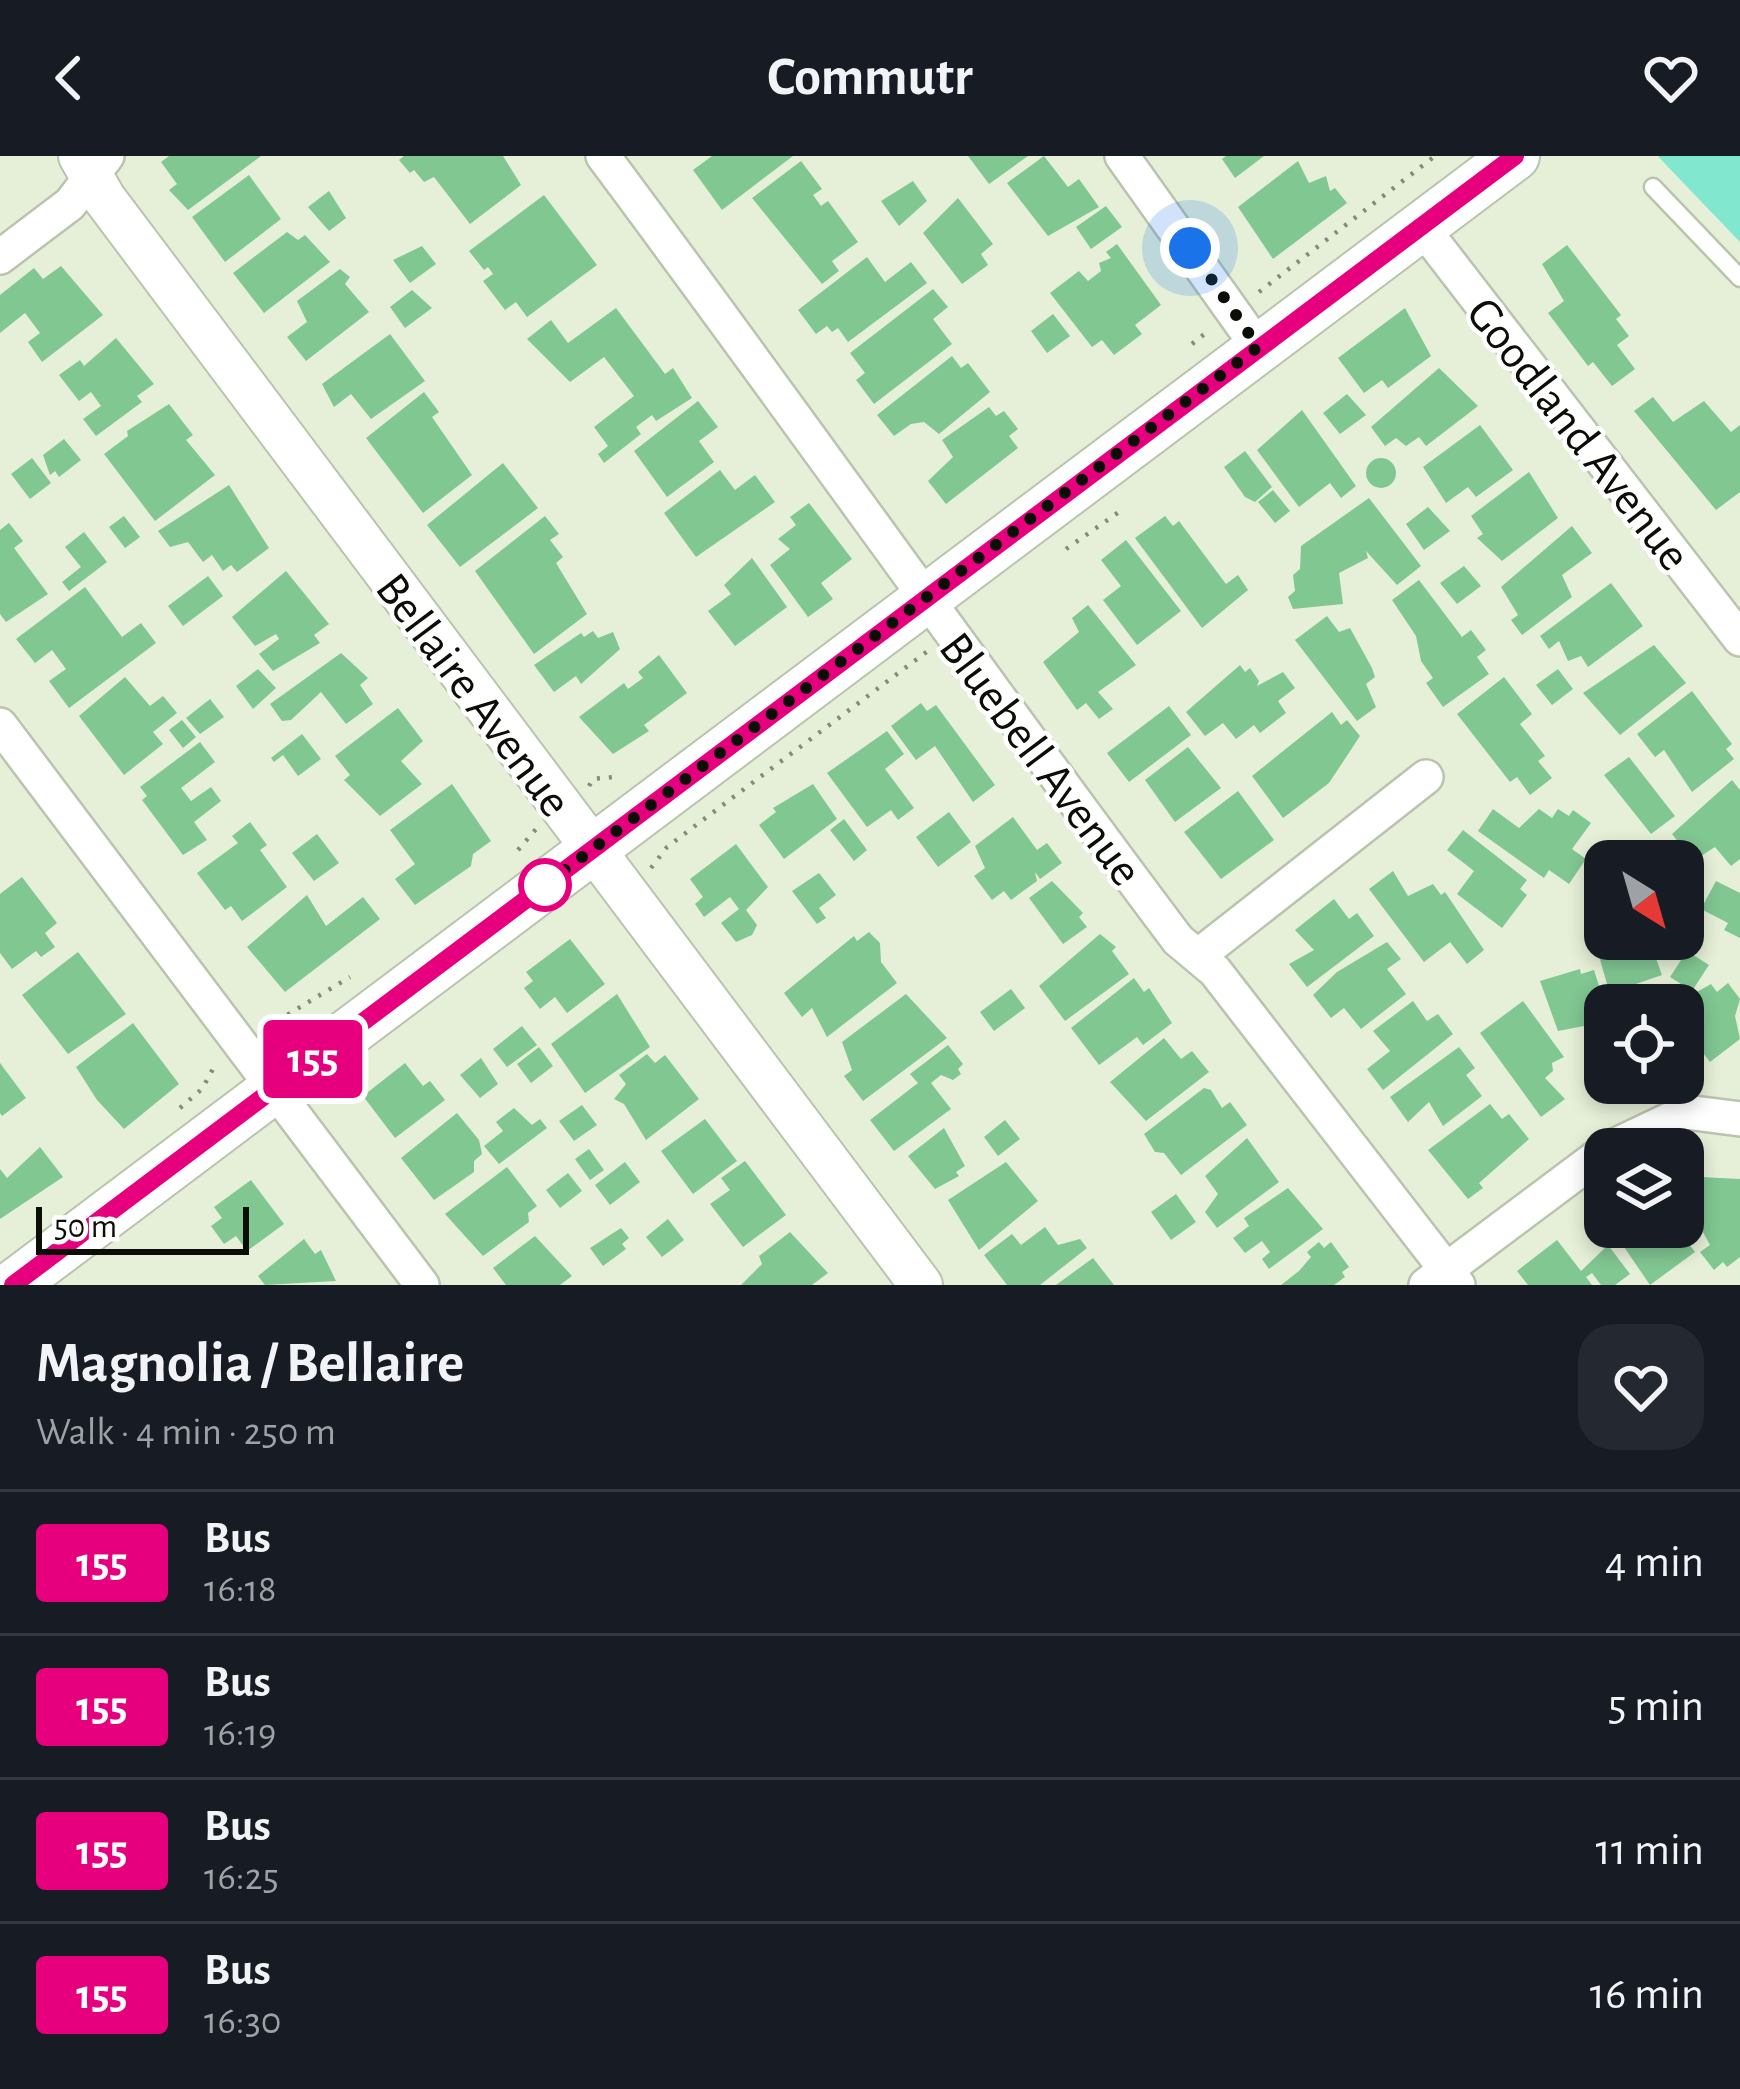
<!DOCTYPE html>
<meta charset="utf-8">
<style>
:root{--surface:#171b24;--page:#242831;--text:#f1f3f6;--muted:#9ea1a6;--line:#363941}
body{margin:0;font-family:"Alegreya Sans",sans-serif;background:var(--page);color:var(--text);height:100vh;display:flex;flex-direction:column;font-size:45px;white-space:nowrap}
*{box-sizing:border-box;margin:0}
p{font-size:39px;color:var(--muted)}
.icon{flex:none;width:66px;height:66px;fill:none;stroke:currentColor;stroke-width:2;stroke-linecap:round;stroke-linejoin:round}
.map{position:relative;height:1129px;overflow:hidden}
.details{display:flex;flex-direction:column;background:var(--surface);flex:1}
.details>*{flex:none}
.badge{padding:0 24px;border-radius:9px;font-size:42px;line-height:78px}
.needle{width:78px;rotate:143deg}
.buttons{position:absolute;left:1584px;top:684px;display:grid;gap:24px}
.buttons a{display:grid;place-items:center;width:120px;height:120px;border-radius:24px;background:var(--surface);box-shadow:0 6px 18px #0003;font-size:60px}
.scale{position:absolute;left:36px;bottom:30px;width:213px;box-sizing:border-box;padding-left:12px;border:6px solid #0b0e07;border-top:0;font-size:33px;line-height:42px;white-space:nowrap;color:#0b0e07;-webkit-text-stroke:9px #fff;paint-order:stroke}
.you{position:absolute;width:60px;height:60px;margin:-30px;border:9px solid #fff;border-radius:50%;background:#1a73e8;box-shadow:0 0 0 18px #1a73e833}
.map>.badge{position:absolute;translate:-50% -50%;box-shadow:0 0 0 6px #fff}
.round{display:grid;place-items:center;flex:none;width:126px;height:126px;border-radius:36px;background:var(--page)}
.head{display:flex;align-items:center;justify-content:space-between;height:204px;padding:0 36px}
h1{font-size:57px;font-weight:600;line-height:90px}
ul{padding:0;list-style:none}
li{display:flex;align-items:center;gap:36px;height:144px;padding:0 36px;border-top:3px solid var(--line)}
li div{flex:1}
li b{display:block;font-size:45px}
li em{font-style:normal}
li .badge{min-width:132px;font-weight:700;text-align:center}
header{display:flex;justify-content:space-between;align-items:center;height:156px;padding:0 36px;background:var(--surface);font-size:54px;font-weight:600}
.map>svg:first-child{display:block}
.water{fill:#81e7ce}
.building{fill:#81c792}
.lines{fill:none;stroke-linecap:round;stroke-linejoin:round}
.service-casing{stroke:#bac4ad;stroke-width:21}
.minor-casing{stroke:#bac4ad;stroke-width:38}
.tertiary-casing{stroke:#bac4ad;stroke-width:46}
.secondary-casing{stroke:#bac4ad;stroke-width:52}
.path{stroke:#858b7b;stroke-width:4.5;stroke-dasharray:3 9;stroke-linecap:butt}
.service{stroke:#fff;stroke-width:16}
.minor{stroke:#fff;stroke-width:33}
.tertiary{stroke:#fff;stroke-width:42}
.secondary{stroke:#fff;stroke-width:48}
.line-casing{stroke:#fff;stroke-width:27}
.line{stroke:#e6007e;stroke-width:18}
.walk{stroke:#0b0e07;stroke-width:12;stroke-dasharray:0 21.6}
.stop-dot{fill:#fff;stroke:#e6007e;stroke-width:6}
.labels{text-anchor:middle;stroke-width:9;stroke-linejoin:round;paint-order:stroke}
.street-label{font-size:48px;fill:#0b0e07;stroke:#fff}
</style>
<header><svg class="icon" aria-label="back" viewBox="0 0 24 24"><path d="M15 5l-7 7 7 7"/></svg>Commutr<svg class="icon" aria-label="heart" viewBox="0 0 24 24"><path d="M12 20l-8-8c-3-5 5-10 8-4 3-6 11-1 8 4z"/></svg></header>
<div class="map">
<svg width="1740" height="1129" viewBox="0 0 1740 1129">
<rect width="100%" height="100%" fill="#e6f0d8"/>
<path class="water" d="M1658,0H1740V86L1669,12Z"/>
<g class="building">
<path d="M169,0H261L188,54L169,34L177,28L161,6Z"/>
<path d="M404,0H503L521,29L470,68L434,21L424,26L414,14L410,17L399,4Z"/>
<path d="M712,0H793L722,54L693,14Z"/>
<path d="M968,0H1028L989,28Z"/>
<path d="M1044,0L1068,31L1079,23L1099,51L1048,80L1007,27Z"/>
<path d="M1226,0H1264L1235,22L1222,3Z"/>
<path d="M801,5L822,33L813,39L821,50L828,45L858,86L832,105L839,115L822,128L752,42Z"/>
<path d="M1298,5L1309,27L1326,20L1330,35L1335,32L1347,47L1273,103L1238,51Z"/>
<path d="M249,19L281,63L225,106L192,61Z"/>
<path d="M913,25L927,45L899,70L881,45Z"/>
<path d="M329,35L346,62L329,75L308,51Z"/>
<path d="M544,39L597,109L527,161L516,146L505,154L483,125L493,118L488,111L484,114L469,95Z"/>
<path d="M958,42L993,88L981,98L988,109L962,128L923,77Z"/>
<path d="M1106,50L1122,71L1091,93L1076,71Z"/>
<path d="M287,76L298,84L305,79L330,106L264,157L233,117Z"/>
<path d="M1117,88L1161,149L1135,169L1142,178L1114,199L1102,184L1092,191L1050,137L1079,115L1088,125L1101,115L1099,107L1111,102L1106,96Z"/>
<path d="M1567,89L1621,159L1616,163L1629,180L1617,189L1635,213L1612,230L1593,206L1588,210L1548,157L1564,145L1542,108Z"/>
<path d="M422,90L436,108L410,127L393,104Z"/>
<path d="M867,101L885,126L911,106L927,127L848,186L838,172L832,176L827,170L816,178L798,154Z"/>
<path d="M61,110L103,159L42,206L28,186L40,177L25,157L0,177V139L34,112L43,123Z"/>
<path d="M340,113L350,121L345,128L369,156L306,205L287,181L307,166L297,145Z"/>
<path d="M933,133L948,151L933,163L952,188L874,248L856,224L865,217L850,197Z"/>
<path d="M412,134L432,152L405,172L390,151Z"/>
<path d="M616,152L665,218L673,212L692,242L656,265L652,259L636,271L641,278L604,307L598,298L608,290L594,271L634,240L604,201L570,226L527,183L551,164L568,187Z"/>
<path d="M1405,152L1431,200L1388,232L1382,224L1364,237L1338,202Z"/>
<path d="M1053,158L1070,180L1047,197L1031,175Z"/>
<path d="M390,178L425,225L371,263L351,238L334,251L322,228Z"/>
<path d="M116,182L154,228L137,240L142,246L96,280L83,263L101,250L91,236L79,245L59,219L80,204L84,210Z"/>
<path d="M952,200L961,212L968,207L990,236L939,278L924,266L911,268L894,280L877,259Z"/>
<path d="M1439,212L1478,250L1426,290L1419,281L1406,290L1396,282L1385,290L1371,271Z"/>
<path d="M424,236L439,256L432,261L472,319L423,357L366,282Z"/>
<path d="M1347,238L1366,259L1340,278L1323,257Z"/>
<path d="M1653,241L1673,266L1704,245L1731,276L1740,269V336L1716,354L1634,255Z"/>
<path d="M698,245L718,271L699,285L714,306L667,341L634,295Z"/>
<path d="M169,248L193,279L186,284L215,319L155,365L104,298L128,280L127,275Z"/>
<path d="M989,251L996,260L1004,255L1018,273L1009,280L1018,292L946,348L928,325L953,301L942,284Z"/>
<path d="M1302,254L1356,330L1341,342L1330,327L1299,351L1257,294Z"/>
<path d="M1480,269L1513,314L1476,341L1468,331L1446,347L1423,311Z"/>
<path d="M64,283L81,304L59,321L55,315L50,319L43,299Z"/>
<path d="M1245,295L1272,331L1255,346L1245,341L1224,311Z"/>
<path d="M32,302L51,327L30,343L11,318Z"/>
<circle cx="1381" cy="317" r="15"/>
<path d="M503,307L538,352L460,411L427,369Z"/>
<path d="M720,314L735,334L755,319L775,346L696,401L664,357Z"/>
<path d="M1529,316L1558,362L1502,405L1477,382L1483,378L1471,360Z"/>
<path d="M229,329L269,392L237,416L231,409L223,415L212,399L203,406L188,386L170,391L158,375Z"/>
<path d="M1273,334L1290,355L1275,367L1258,346Z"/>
<path d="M1369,342L1421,410L1397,429L1366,395L1368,402L1339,417L1343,448L1293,453L1288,441L1295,435L1293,419L1300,413L1301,390Z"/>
<path d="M809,347L852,403L821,427L833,443L808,461L770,409L790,393L778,383L796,369L790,361Z"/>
<path d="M1428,351L1450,375L1424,394L1406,368Z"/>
<path d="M124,360L140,381L125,392L109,371Z"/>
<path d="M545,360L559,378L550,384L563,401L556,407L587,458L534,498L475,415Z"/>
<path d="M1165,360L1173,370L1179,365L1226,428L1238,419L1248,434L1202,472L1135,382Z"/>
<path d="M9,367L23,385L14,392L48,438L6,466L0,458V374Z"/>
<path d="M1572,370L1592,397L1562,419L1572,441L1522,479L1511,464L1518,459L1501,431Z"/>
<path d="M84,376L107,406L69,435L62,426L81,411L65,391Z"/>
<path d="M1126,384L1181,455L1137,489L1103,444L1121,430L1101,404Z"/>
<path d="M752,402L787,451L735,490L708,455L731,438L724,429Z"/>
<path d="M1464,410L1481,430L1457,448L1440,427Z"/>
<path d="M286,415L329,468L314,479L320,487L273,515L259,498L279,483L276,478L255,490L232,461Z"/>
<path d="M208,420L223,440L183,470L168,450Z"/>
<path d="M1419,424L1462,481L1471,474L1486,494L1477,501L1489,518L1443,551L1426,527L1433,522L1421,505L1416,480L1392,444Z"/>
<path d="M1611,427L1643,470L1588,511L1581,500L1568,505L1559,485L1549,493L1540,480Z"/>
<path d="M85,431L122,481L141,467L156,487L69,552L49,525L66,513L52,494L35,507L16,483Z"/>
<path d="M1088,449L1136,509L1098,536L1113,553L1099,563L1086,547L1077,554L1043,506L1079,476L1072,462Z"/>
<path d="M1327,460L1339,476L1350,472L1372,512L1375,521L1366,528L1376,551L1357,565L1295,484Z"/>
<path d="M593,475L598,482L613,476L620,493L581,528L576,520L554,536L534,509L581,477L584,481Z"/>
<path d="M1654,489L1686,527L1620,579L1583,537Z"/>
<path d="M341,497L368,522L360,529L373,548L346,568L321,536L291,564L282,565L270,548Z"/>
<path d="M659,499L687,537L644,569L649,575L613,598L579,561L624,527L628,533L643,522L638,516Z"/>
<path d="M1240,509L1245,516L1250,512L1259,525L1257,530L1283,516L1295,532L1278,545L1286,557L1260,577L1254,569L1236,583L1223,567L1205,580L1186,556Z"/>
<path d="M258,513L276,532L253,553L236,530Z"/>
<path d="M1558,513L1573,533L1552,549L1536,529Z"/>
<path d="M125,521L150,550L163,540L177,557L153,576L163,588L124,619L79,560Z"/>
<path d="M1504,521L1532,558L1520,568L1545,600L1538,605L1552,622L1530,639L1517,621L1510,626L1457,558Z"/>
<path d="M1692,535L1732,588L1726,593L1734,603L1692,636L1664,594L1655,601L1637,578Z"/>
<path d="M210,543L224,561L200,578L186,562Z"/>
<path d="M921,547L927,555L936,549L995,629L973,646L935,590L916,604L891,570Z"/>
<path d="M1169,550L1191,579L1129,626L1107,597Z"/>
<path d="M398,552L423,585L401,605L422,628L380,660L344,624L350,619L335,600Z"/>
<path d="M1332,556L1341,569L1347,564L1360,580L1329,627L1283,662L1252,620Z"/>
<path d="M182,564L196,581L183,592L169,574Z"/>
<path d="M887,575L904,598L885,613L914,652L898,664L891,654L867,671L827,617Z"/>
<path d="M302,578L321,603L298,620L283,599L274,606L271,602Z"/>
<path d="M200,586L215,606L181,632L191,645L211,631L221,645L194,666L207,684L183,699L142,644L147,640L140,631Z"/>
<path d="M1188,591L1221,632L1175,666L1145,624Z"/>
<path d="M1629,601L1675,660L1651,678L1604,619Z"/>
<path d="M1732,624L1740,634V703L1731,710L1715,691L1693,705L1672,678Z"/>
<path d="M452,628L491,685L473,698L471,710L415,749L395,723L415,708L390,674Z"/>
<path d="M813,628L837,663L784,703L759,669L776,656L773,652Z"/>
<path d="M1238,635L1274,684L1221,723L1184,676Z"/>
<path d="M1493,653L1519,672L1539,653L1552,662L1558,653L1569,660L1573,654L1591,667L1572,693L1586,703L1569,728L1549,714L1544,722L1478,675Z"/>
<path d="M949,656L971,686L938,711L916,681Z"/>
<path d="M1013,661L1037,694L1047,687L1062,707L1040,723L1035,716L1037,725L1011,744L1004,735L992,744L974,720L985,712L975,690Z"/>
<path d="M844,663L867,694L854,705L830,674Z"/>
<path d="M250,666L267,689L260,694L287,731L242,765L231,750L225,754L197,717L238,687L232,680Z"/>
<path d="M1463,674L1527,724L1520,733L1527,739L1502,772L1457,738L1474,715L1447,694Z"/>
<path d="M317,678L339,707L314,725L292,697Z"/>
<path d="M736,688L768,731L746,754L757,769L752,779L736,786L721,767L739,753L730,741L704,761L695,748L703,741L690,723Z"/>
<path d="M1393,715L1408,740L1433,728L1441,739L1445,736L1484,794L1467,808L1450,786L1424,806L1369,733Z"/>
<path d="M819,717L836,739L819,752L826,762L817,768L792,735Z"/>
<path d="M22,721L57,767L45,777L55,791L41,801L36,795L12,813L0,797V738Z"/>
<path d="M1052,725L1083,757L1079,761L1087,771L1063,788L1029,742Z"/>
<path d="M1716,725L1740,737V782L1724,774L1728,767L1701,753Z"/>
<path d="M307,739L326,770L363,741L380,763L285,836L247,791Z"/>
<path d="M1334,743L1349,763L1357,757L1374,780L1307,831L1289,808L1314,794L1295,774Z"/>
<path d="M869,776L880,787L881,806L897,827L827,881L812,852L802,861L784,837L854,780L857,785Z"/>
<path d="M1100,778L1116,791L1112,795L1129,818L1065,865L1039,830Z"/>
<path d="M570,783L605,828L567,857L555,841L540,853L524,832L533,825L526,816Z"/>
<path d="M1605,783H1649L1662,819L1636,828L1643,849H1613L1595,786Z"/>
<path d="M1387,786L1401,803L1387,813L1406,838L1361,873L1344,852L1331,862L1313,839L1337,816Z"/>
<path d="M1687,795L1709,809L1692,835L1670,821Z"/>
<path d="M78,796L126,858L68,898L22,839Z"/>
<path d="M1580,813L1581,818L1594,814L1605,849V896L1593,899L1584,870L1558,875L1540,825Z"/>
<path d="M1134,822L1144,836L1149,832L1172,867L1143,889L1137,881L1099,909L1071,872Z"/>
<path d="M1728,827L1740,843L1735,860L1740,883L1710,906L1683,871L1681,845L1711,828L1717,836Z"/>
<path d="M1011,833L1025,852L994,875L980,856Z"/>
<path d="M617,838L650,891L585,937L551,888Z"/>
<path d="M906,838L947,882L863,945L844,920L852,914L842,886Z"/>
<path d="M1413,845L1427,865L1438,858L1453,878L1383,934L1367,913L1390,895L1373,875Z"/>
<path d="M1523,845L1564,901L1552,907L1553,915L1545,922L1565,943L1541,961L1480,877Z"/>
<path d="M133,867L179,928L124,973L97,944L76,911Z"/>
<path d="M522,870L537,889L507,911L493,893Z"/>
<path d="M1164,882L1181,903L1192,895L1209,916L1146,965L1110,926Z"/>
<path d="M948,889L963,908L958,913L961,918L953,924L941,919L931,927L951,953L894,995L870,964L918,927L910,918Z"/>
<path d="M539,891L553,910L531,927L517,908Z"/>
<path d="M1459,891L1475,912L1466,919L1482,940L1443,970L1429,946L1408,966L1390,941Z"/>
<path d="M647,898L655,907L665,899L699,943L646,984L624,948L614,943L626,928L619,919Z"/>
<path d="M481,902L498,928L480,942L460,919Z"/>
<path d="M0,907L26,942L2,960L0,957Z"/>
<path d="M405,907L423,930L430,925L445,944L395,982L363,940Z"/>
<path d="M1204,932L1211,934L1222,952L1230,946L1247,969L1181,1019L1164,997L1155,996L1144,978Z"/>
<path d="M1490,948L1502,963L1509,958L1529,983L1479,1027L1483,1032L1468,1043L1428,994Z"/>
<path d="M582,949L597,969L574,985L559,965Z"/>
<path d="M514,952L532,969L540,963L547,972L499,1008L484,990L503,975L496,966Z"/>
<path d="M457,957L479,984L482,998L474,1005V1016L434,1044L401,1002Z"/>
<path d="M705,963L737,1005L693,1038L661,995Z"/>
<path d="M1005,964L1020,983L998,1000L984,981Z"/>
<path d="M944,972L965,1010L956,1016L959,1020L935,1033L908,1000Z"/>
<path d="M1247,982L1279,1026L1217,1072L1205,1056L1218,1038L1205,1020Z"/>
<path d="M40,991L63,1021L0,1063V1013L7,1022Z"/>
<path d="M589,993L604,1014L590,1024L575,1003Z"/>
<path d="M745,1005L786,1059L743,1091L710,1048L730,1034L721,1022Z"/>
<path d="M625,1006L640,1026L610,1049L595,1029Z"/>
<path d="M1006,1006L1038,1045L979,1094L948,1044Z"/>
<path d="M507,1011L537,1050L528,1057L529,1066L483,1100L445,1058Z"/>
<path d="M568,1017L582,1035L560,1052L546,1034Z"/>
<path d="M1701,1021L1740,1023V1101L1727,1111L1723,1106L1714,1114L1700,1096L1710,1089L1699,1069Z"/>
<path d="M251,1024L284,1068L247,1095L236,1080L224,1088L211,1070L222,1062L214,1051Z"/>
<path d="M1288,1032L1323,1073L1269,1113L1262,1103L1270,1096L1262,1085L1245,1097L1233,1082L1249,1070L1244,1062Z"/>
<path d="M1176,1038L1196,1066L1171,1084L1151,1056Z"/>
<path d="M668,1063L684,1084L662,1101L646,1081Z"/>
<path d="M1045,1071L1058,1089L1080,1083L1087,1092L1040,1129H1007L984,1099L1012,1078L1021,1089Z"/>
<path d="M1636,1071H1676L1695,1096L1650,1129L1622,1088L1639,1075Z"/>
<path d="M621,1072L629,1082L622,1088L626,1093L603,1110L590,1092Z"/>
<path d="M790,1076L828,1117L812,1129H741L762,1108L759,1100Z"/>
<path d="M535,1080L572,1120L560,1129H506L493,1112Z"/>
<path d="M304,1083L315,1098L321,1094L336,1125L265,1129L258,1120Z"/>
<path d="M1557,1084L1581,1115L1608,1089L1630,1118L1615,1129H1601L1592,1117L1586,1121L1592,1129H1528L1517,1115Z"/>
<path d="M1319,1086L1324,1092L1331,1086L1349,1111L1342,1116L1345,1121L1334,1129H1281L1299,1115L1311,1101L1307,1096Z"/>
<path d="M1093,1102L1114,1129H1056Z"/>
</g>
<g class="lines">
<g class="service-casing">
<path id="service" d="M1653,31L1740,122"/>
</g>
<g class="minor-casing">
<g id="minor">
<path d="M603,0C797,260 983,525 1178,784L1215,815L1458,1129"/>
<path d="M1122,0L1258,191"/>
<path d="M1421,70L1740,483"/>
<path d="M0,101L70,48L107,0"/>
<path d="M0,569L422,1129"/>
<path d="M1198,800L1426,621"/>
<path d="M1608,993L1686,956L1740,963"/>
<path d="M1426,1129L1605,995"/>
</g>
</g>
<g class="tertiary-casing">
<path id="tertiary" d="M80,0L104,42L921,1129"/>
</g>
<g class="secondary-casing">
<path id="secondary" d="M13,1129L1515,0"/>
</g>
<g class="path">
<path d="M1259,136L1435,0"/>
<path d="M1192,188L1207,176"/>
<path d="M1066,393L1119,356"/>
<path d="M589,630L593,623L613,621"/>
<path d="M518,694L537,672"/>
<path d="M651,712L667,691L929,494"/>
<path d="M267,871L350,821"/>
<path d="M180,952L202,933L214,911"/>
</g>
<use href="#service" class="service"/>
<use href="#minor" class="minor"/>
<use href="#tertiary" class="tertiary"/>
<use href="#secondary" class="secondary"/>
</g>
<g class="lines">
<g class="line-casing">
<path id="line" d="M13,1129L1515,0"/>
</g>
<use href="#line" class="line"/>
<path class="walk" d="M545,729L529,741L1258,191L1190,92"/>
</g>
<circle class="stop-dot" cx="545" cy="729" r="24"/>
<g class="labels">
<g class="street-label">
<text transform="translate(1580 277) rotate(52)" y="17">Goodland Avenue</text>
<text transform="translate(475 538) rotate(53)" y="17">Bellaire Avenue</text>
<text transform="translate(1042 602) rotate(53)" y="17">Bluebell Avenue</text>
</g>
</g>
</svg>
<div class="buttons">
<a><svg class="needle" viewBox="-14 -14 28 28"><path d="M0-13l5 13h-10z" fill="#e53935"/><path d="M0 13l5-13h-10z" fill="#9ea1a6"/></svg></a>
<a><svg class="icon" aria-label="locate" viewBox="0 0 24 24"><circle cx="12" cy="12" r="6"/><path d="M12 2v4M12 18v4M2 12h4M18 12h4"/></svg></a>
<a><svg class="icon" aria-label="layers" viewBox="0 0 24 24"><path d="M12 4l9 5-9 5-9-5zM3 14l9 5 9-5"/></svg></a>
</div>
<div class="scale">50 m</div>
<div class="you" style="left:1190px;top:92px"></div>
<b class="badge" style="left:313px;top:903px;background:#e6007e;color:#fff">155</b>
</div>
<section class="details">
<div class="head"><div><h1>Magnolia / Bellaire</h1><p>Walk · 4 min · 250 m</p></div><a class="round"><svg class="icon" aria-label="heart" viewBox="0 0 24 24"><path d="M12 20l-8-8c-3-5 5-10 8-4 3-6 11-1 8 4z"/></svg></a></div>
<ul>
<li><span class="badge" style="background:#e6007e;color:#fff">155</span><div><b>Bus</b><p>16:18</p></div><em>4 min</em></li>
<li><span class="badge" style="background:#e6007e;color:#fff">155</span><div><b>Bus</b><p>16:19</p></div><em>5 min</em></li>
<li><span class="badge" style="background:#e6007e;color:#fff">155</span><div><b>Bus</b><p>16:25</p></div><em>11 min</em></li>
<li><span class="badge" style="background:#e6007e;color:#fff">155</span><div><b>Bus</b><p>16:30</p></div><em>16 min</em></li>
</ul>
</section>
